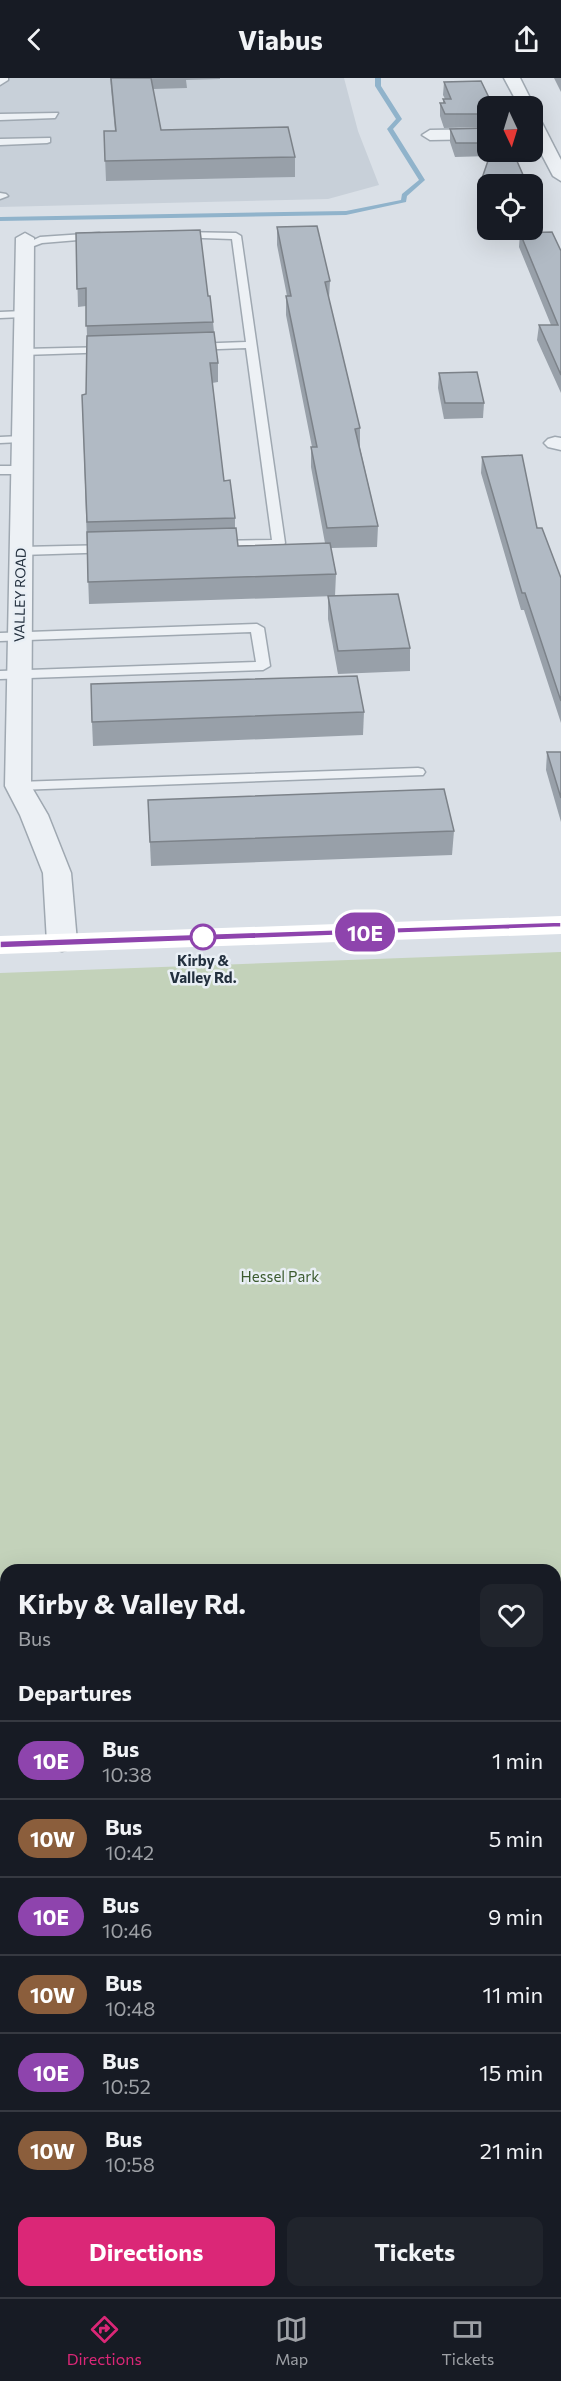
<!DOCTYPE html>
<style>
:root{--surface:#171b24;--page:#20242c;--text:#f1f3f6;--muted:#9ea1a6;--line:#363941;--accent:#db2777}
body{margin:0;font-family:Commissioner,sans-serif;background:var(--page);color:var(--text);height:100vh;display:flex;flex-direction:column;font-size:22px;white-space:nowrap}
*{box-sizing:border-box;margin:0}
p{font-size:20px;color:var(--muted)}
.icon{flex:none;width:33px;height:33px;fill:none;stroke:currentColor;stroke-width:2;stroke-linecap:round;stroke-linejoin:round}
.map{position:relative;flex:1;overflow:hidden}
.side{position:absolute;left:0px;top:1486px;width:561px;height:734px;display:flex;flex-direction:column;background:var(--surface);border-radius:18px 18px 0 0;box-shadow:0 6px 24px #0002}
.side>*{flex:none}
.badge{padding:0 12px;border-radius:20px;font-size:21px;line-height:39px}
.needle{width:39px;rotate:176deg}
.tools{position:absolute;left:477px;top:18px;display:grid;gap:12px}
.tools a{display:grid;place-items:center;width:66px;height:66px;border-radius:12px;background:var(--surface);box-shadow:0 6px 24px #0002;font-size:30px}
.map>.badge{position:absolute;translate:-50% -50%;box-shadow:0 0 0 3px #fff}
h2{padding:0 18px;font-size:22px;line-height:54px}
.round{display:grid;place-items:center;flex:none;width:63px;height:63px;border-radius:12px;background:var(--page)}
.headline{display:flex;align-items:center;justify-content:space-between;height:102px;padding:0 18px}
h1{font-size:28px;font-weight:700;line-height:45px}
.cta{display:flex;gap:12px;margin-top:auto;padding:12px 18px}
.cta a{flex:1;height:69px;border-radius:12px;background:var(--accent);color:#fff;font-size:24px;font-weight:700;line-height:69px;text-align:center}
.cta a+a{background:var(--page);color:var(--text)}
ul{padding:0;list-style:none}
li{display:flex;align-items:center;gap:18px;height:78px;padding:0 18px;border-top:2px solid var(--line)}
li div{flex:1}
li b{display:block;font-size:22px}
li em{font-style:normal}
li .badge{min-width:66px;font-weight:700;text-align:center}
header{display:flex;justify-content:space-between;align-items:center;height:78px;padding:0 18px;background:var(--surface);font-size:27px;font-weight:700}
.menu{display:flex;justify-content:space-around;align-items:center;height:84px;border-top:2px solid var(--line);background:var(--surface);font-size:16px;color:var(--muted)}
.menu a{display:grid;justify-items:center;gap:3px}
.menu .selected{color:var(--accent)}
.map>svg:first-child{display:block}
.built{fill:#c8d0d9}
.green{fill:#c3d2ba;fill-rule:evenodd}
.lines{fill:none;stroke-linecap:round;stroke-linejoin:round}
.stream{fill:#90b3cb;fill-rule:evenodd}
.service-casing{stroke:#9fa8b1;stroke-width:3}
.minor-casing{stroke:#9fa8b1;stroke-width:3}
.tertiary-casing{stroke:#9fa8b1;stroke-width:3}
.service{fill:#edf1f5;fill-rule:evenodd}
.minor{fill:#edf1f5;fill-rule:evenodd}
.tertiary{fill:#edf1f5;fill-rule:evenodd}
.secondary{fill:#fff;fill-rule:evenodd}
.wall{fill:#98a0a9}
.building{fill:#b1bac4;stroke:#7c8289;stroke-width:1.5}
.line{fill:#8e44ad;stroke:#fff;stroke-width:1.5}
.stop-dot{fill:#fff;stroke:#8e44ad;stroke-width:3}
.labels{text-anchor:middle;stroke-width:5;stroke-linejoin:round;paint-order:stroke}
.far-street-label{font-size:14px;fill:#23303e;stroke:#e9eff5}
.stop-label{font-size:15px;font-weight:bold;fill:#23303e;stroke:#e9eff5}
.park-label{font-size:15px;fill:#3c5b2f;stroke:#e9eff5}
</style>
<header><svg class="icon" aria-label="back" viewBox="0 0 24 24"><path d="M15 5l-7 7 7 7"/></svg>Viabus<svg class="icon" aria-label="share" viewBox="0 0 24 24"><path d="M12 15V3M7 8l5-5 5 5M5 13v7h14v-7"/></svg></header>
<div class="map">
<svg width="561" height="2219" viewBox="0 0 561 2219">
<rect width="100%" height="100%" fill="#dae0e7"/>
<path class="built" d="M0,0H344L358,53L379,107L328,121L0,129Z"/>
<path class="green" d="M561,874V2219H0V895ZM6,1492H555V2214H6Z"/>
<g class="lines">
<path class="stream" d="M375,0H381V8L402,41L393,51L425,102L407,118L406,124L346,137L0,143V139L346,133L401,122L402,116L419,102L387,51L396,41L375,8Z"/>
<g class="service-casing">
<g id="service">
<path d="M58,35L55,40L0,42V36Z"/>
<path d="M50,60V64L47,65L0,67V61Z"/>
<path d="M0,115L6,116L8,118L0,121Z"/>
<path d="M177,154L236,155L241,158L285,465L283,468L215,471L209,467L215,463L272,462L246,270L192,272L187,269L192,266L246,264L232,161L174,159V155Z"/>
<path d="M99,155L102,156V160L42,165L26,171L21,168L40,159Z"/>
<path d="M0,234L23,233L28,236L23,239L0,240Z"/>
<path d="M110,269L115,272L114,274L23,277L18,274L23,271Z"/>
<path d="M0,359L21,358L27,361L21,364L0,365Z"/>
<path d="M0,388H21L27,392L21,396H0Z"/>
<path d="M112,467L116,468V474L21,477L15,473L21,469Z"/>
<path d="M257,546L264,550L270,588L263,592L0,601V593L256,584L251,554L0,563V555Z"/>
<path d="M418,690L423,691L425,694L423,697L18,712L11,708L18,704Z"/>
</g>
</g>
<g class="minor-casing">
<g id="minor">
<path d="M504,0H520L534,28L532,30L519,28Z"/>
<path d="M532,36L540,41L561,82V103L553,98L532,58Z"/>
<path d="M488,51V61L430,62L422,57L430,52Z"/>
<path d="M25,155L34,160L31,708L48,737L71,795L77,864L72,870L62,873L52,870L47,864L43,795L20,737L5,708L16,160Z"/>
<path d="M555,359L561,360V372L548,369L544,365L548,361Z"/>
</g>
</g>
<g class="tertiary-casing">
<path id="tertiary" d="M0,0H8V2L0,7Z"/>
</g>
<use href="#service" class="service"/>
<use href="#minor" class="minor"/>
<use href="#tertiary" class="tertiary"/>
<path class="secondary" d="M561,838V856L0,876V858Z"/>
</g>
<g class="wall">
<path d="M110,0H220V1L186,2L187,10L153,11L161,52L295,79V99L106,103L104,53H115Z"/>
<path d="M554,0H561V14Z"/>
<path d="M444,4L488,28V49L444,50L440,38V25H443V21H445L443,17Z"/>
<path d="M488,50V74H513L488,106V120H480V106L490,78L455,79L450,64V51Z"/>
<path d="M277,149L330,203L329,221L360,350V370L378,448L377,469L331,470L336,496L335,518L89,526L82,317L86,316L87,258L86,228L78,229L76,155L208,218L213,244L214,254L218,285V304L212,305L224,403L235,440V450L238,468L325,465L311,389V369H312L286,237V218H287L277,167Z"/>
<path d="M520,155L561,173V315L537,262L539,247H551L519,169Z"/>
<path d="M439,295L484,325L483,340L444,341L438,310Z"/>
<path d="M482,379L537,450L561,500V645L524,532H521L481,395Z"/>
<path d="M328,518L410,570V593L338,596L328,541Z"/>
<path d="M364,634L363,657L93,668L92,644Z"/>
<path d="M547,674H561V744L546,692Z"/>
<path d="M148,722L454,753L452,777L151,788Z"/>
</g>
<g class="building">
<path d="M111,0H151L161,52L288,49L295,79L105,83L104,53H116Z"/>
<path d="M481,3L493,28H488V36H445L440,25H445L443,21H451L444,4Z"/>
<path d="M488,50V65H456L450,51Z"/>
<path d="M491,74H513L527,106H480Z"/>
<path d="M317,148L330,203L325,204L360,350L355,351L378,448L327,450L311,369H317L286,218H291L277,149Z"/>
<path d="M200,152L208,218H210L213,244L86,248V210L77,211L76,155Z"/>
<path d="M552,154L561,173V297L539,247H558L520,155Z"/>
<path d="M214,254L218,285H210L224,403L230,402L235,440L87,444L82,317L86,316L87,258Z"/>
<path d="M477,294L484,325H445L439,295Z"/>
<path d="M522,377L537,450H542L561,500V623L525,515H522L482,379Z"/>
<path d="M236,450L238,468L330,465L336,496L88,504L87,454Z"/>
<path d="M398,516L410,570L338,573L328,518Z"/>
<path d="M357,598L364,634L92,644L91,606Z"/>
<path d="M547,674H561V720Z"/>
<path d="M444,711L454,753L150,764L148,722Z"/>
</g>
<path class="line" d="M561,844V849L0,870V863Z"/>
<circle class="stop-dot" cx="203" cy="859" r="12"/>
<g class="labels">
<g class="far-street-label">
<text transform="translate(20 517) rotate(-89)" y="5">VALLEY ROAD</text>
</g>
<g class="stop-label">
<text x="203" y="888">Kirby &amp;<tspan x="203" dy="17">Valley Rd.</tspan></text>
</g>
<g class="park-label">
<text x="280" y="1204">Hessel Park</text>
</g>
</g>
</svg>
<div class="tools">
<a><svg class="needle" viewBox="-14 -14 28 28"><path d="M0-13l5 13h-10z" fill="#e53935"/><path d="M0 13l5-13h-10z" fill="#9ea1a6"/></svg></a>
<a><svg class="icon" aria-label="locate" viewBox="0 0 24 24"><circle cx="12" cy="12" r="6"/><path d="M12 2v4M12 18v4M2 12h4M18 12h4"/></svg></a>
</div>
<b class="badge" style="left:365px;top:854px;background:#8e44ad;color:#fff">10E</b>
<section class="side">
<div class="headline"><div><h1>Kirby &amp; Valley Rd.</h1><p>Bus</p></div><a class="round"><svg class="icon" aria-label="heart" viewBox="0 0 24 24"><path d="M12 20l-8-8c-3-5 5-10 8-4 3-6 11-1 8 4z"/></svg></a></div>
<h2>Departures</h2>
<ul>
<li><span class="badge" style="background:#8e44ad;color:#fff">10E</span><div><b>Bus</b><p>10:38</p></div><em>1 min</em></li>
<li><span class="badge" style="background:#8b5e3c;color:#fff">10W</span><div><b>Bus</b><p>10:42</p></div><em>5 min</em></li>
<li><span class="badge" style="background:#8e44ad;color:#fff">10E</span><div><b>Bus</b><p>10:46</p></div><em>9 min</em></li>
<li><span class="badge" style="background:#8b5e3c;color:#fff">10W</span><div><b>Bus</b><p>10:48</p></div><em>11 min</em></li>
<li><span class="badge" style="background:#8e44ad;color:#fff">10E</span><div><b>Bus</b><p>10:52</p></div><em>15 min</em></li>
<li><span class="badge" style="background:#8b5e3c;color:#fff">10W</span><div><b>Bus</b><p>10:58</p></div><em>21 min</em></li>
</ul>
<div class="cta"><a>Directions</a><a>Tickets</a></div>
</section>
</div>
<nav class="menu">
<a class="selected"><svg class="icon" aria-label="directions" viewBox="0 0 24 24"><path d="M12 3l9 9-9 9-9-9zM9 14v-3h6M13 9l2 2-2 2"/></svg>Directions</a>
<a><svg class="icon" aria-label="map" viewBox="0 0 24 24"><path d="M3 6l6-2 6 2 6-2v14l-6 2-6-2-6 2zM9 4v14M15 6v14"/></svg>Map</a>
<a><svg class="icon" aria-label="tickets" viewBox="0 0 24 24"><path d="M3 7h18v10H3zM15 7v10"/></svg>Tickets</a>
</nav>
